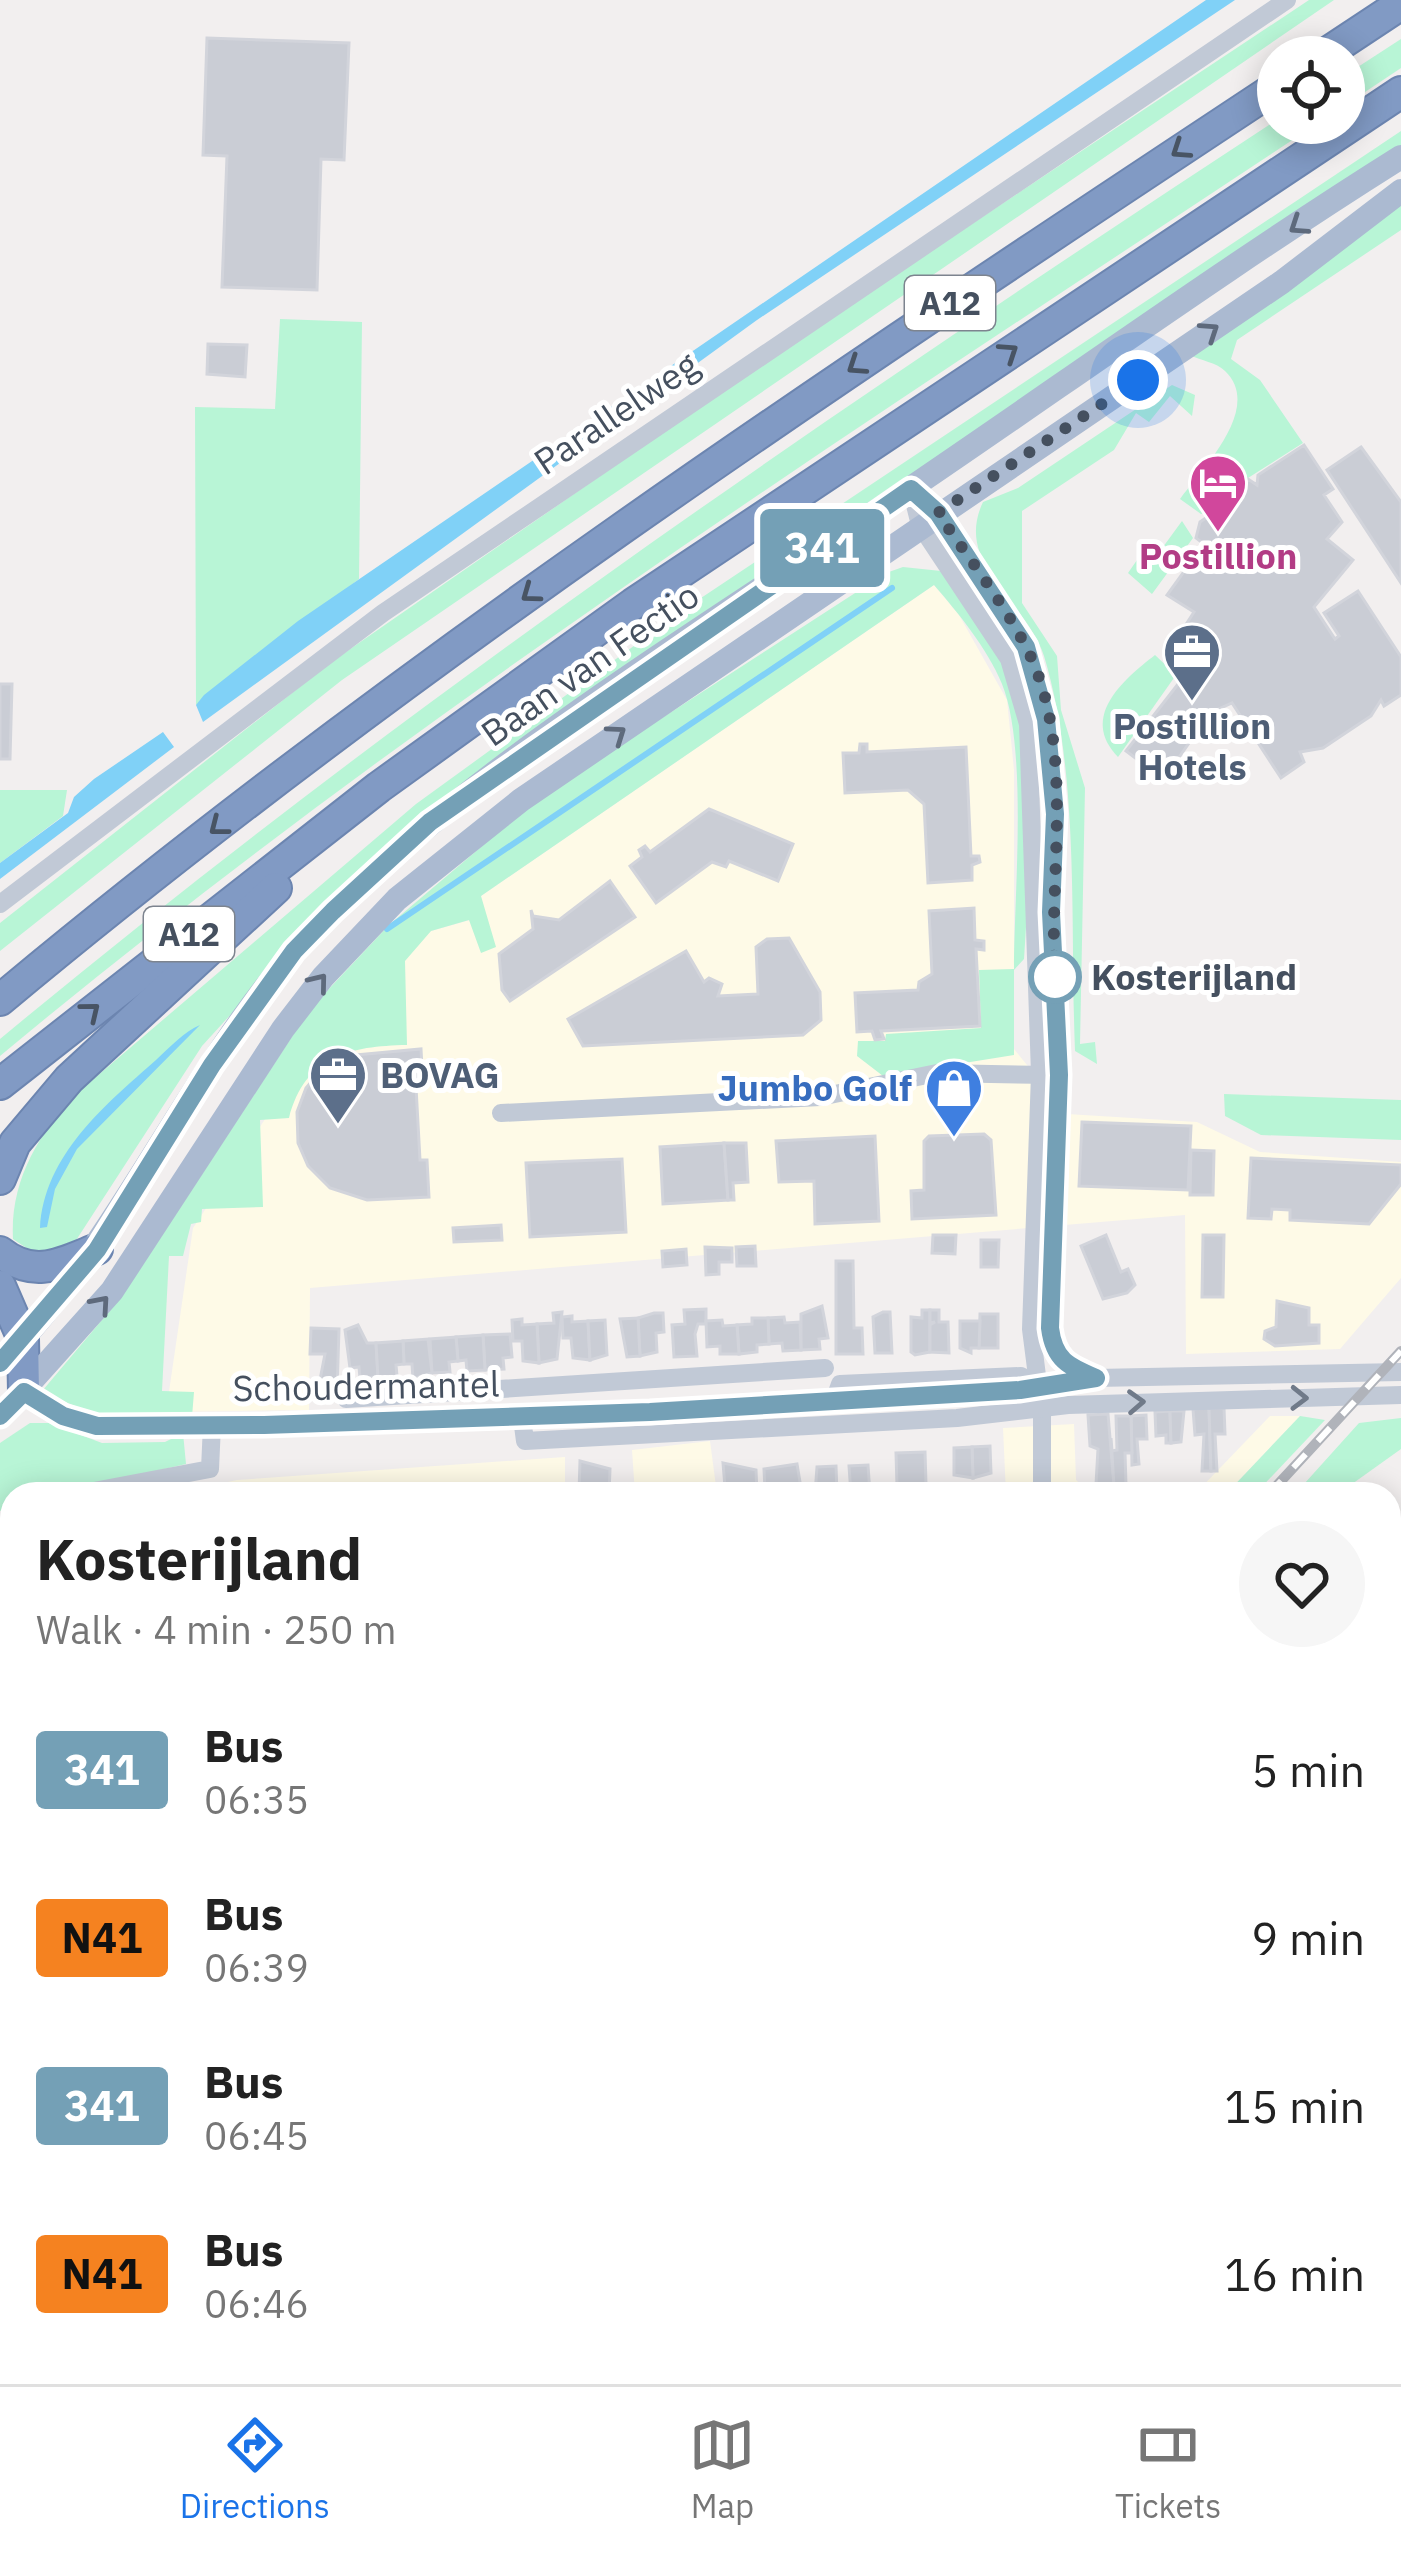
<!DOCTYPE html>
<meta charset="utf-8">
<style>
:root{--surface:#fff;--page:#f6f6f6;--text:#222;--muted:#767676;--line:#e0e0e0;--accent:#1a73e8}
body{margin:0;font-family:"IBM Plex Sans",sans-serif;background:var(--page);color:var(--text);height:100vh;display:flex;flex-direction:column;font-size:45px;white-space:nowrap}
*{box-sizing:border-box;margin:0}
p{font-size:39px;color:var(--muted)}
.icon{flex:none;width:66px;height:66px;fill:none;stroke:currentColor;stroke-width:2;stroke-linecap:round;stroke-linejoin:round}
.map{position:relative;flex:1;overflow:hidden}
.drawer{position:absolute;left:0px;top:1482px;width:1401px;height:903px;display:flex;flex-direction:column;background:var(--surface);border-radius:36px 36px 0 0;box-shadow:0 6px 30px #0003}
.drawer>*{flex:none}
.badge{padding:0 24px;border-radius:9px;font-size:42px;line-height:78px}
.buttons{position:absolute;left:1257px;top:36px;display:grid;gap:24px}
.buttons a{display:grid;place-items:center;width:108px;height:108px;border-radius:50%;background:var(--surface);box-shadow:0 6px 30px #0003;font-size:60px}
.you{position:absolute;width:60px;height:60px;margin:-30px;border:9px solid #fff;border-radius:50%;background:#1a73e8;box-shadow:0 0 0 18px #1a73e833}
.map>.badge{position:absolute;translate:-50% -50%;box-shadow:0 0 0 6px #fff}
.round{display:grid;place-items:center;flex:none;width:126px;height:126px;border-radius:63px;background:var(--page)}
.summary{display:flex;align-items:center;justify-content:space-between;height:204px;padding:0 36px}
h1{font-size:57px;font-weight:700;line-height:90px}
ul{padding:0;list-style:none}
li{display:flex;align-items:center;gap:36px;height:168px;padding:0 36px}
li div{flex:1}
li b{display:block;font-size:45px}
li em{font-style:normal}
li .badge{min-width:132px;font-weight:700;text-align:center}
.dock{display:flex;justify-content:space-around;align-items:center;height:168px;border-top:3px solid var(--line);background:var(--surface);font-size:33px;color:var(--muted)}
.dock a{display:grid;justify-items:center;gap:6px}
.dock .current{color:var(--accent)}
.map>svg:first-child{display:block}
.commercial{fill:#fefae7}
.green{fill:#b8f5d6}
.water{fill:#80d1f7}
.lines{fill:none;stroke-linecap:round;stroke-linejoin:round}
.stream{stroke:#80d1f7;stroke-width:6}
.building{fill:#cacdd5;stroke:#d2d4db;stroke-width:3}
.highway-casing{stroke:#6c85b0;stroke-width:34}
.minor{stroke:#c1c9d6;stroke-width:18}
.major{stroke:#abbad1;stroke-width:24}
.highway{stroke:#819ac4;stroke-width:30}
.rail-casing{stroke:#b0b3ba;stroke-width:10}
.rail{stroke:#fff;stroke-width:6;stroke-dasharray:18;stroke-linecap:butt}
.oneway{stroke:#485464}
.oneway2{stroke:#5e6a7c}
.oneway3{stroke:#707a89}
.line-casing{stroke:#fff;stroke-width:27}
.line{stroke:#74a0b6;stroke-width:18}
.walk{stroke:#45505f;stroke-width:12;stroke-dasharray:0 21.6}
.stop-dot{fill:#fff;stroke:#74a0b6;stroke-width:6}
.labels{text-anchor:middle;stroke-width:10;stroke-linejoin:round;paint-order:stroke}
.shield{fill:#fff;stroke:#7d848f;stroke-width:3}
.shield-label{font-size:33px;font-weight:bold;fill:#45505f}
.street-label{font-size:36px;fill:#45505f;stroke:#fff}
.hotel-label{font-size:36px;font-weight:bold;fill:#b23c85;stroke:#fff}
.service-label{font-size:36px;font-weight:bold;fill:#4e5e75;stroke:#fff}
.stop-label{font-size:36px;font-weight:bold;fill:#45505f;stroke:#fff;text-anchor:start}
.shop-label{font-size:36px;font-weight:bold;fill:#366cbe;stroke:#fff;text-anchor:end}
</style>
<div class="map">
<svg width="1401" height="2384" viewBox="0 0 1401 2384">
<rect width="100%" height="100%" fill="#f2efef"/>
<g class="commercial">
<path d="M934,585L959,615L1007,700L1014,770V1049L1067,1114L1197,1122L1260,1152L1401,1162V1278L1340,1349L1186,1354L1185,1215L310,1288L309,1410L166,1412L193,1228L320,1036L431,931L470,920L481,896Z"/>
<path d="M1270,1416H1300L1226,1494H1195Z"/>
<path d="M1074,1424L1076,1480L1091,1494H1006L1003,1428Z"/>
<path d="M710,1441L717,1494H635L632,1450Z"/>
<path d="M565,1457V1494H172L237,1480Z"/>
</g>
<g class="green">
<path d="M1309,0H1334L342,680L0,951V923L330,663L779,352Z"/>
<path d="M1401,39V68L1344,106V76Z"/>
<path d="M1278,119L1318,123C869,421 415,710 0,1056V1039C404,703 839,407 1278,119Z"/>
<path d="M1401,131V153L876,503L325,911L202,1046L73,1245L34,1253L13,1239C10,1181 38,1135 76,1094L416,804L689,606Z"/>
<path d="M1401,198V230L1237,340L1231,359L1260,380L1303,443L1248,478L1220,509L1201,514L1180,499C1201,470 1264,408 1225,371C1216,362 1201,361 1190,355Z"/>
<path d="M280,319L362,322L359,579L196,705L195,407L275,409Z"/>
<path d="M1172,385L1195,395L1192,416L1170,396L1149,422L1136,413L1114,450L1022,511V603L1057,656L1061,710L1085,788L1080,1044L1095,1042L1097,1064L1075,1051C1070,925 1080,775 1044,656C1027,602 953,565 983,502L1018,488Z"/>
<path d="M1182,521L1193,538L1152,594L1128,573L1151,540L1163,547Z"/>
<path d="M903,567L941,571L997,650L1022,711L1027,911L1024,959L1014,970V1055L883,1076L857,1056L858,1041H885L886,1034L981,1028L979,970L1014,969C1014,896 1028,748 1002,684C987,648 959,614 934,585L481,896L496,947L481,953L469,920L431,931L405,961L407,1045C350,1046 305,1056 289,1118L260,1120L263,1207L202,1209L201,1222L191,1224L183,1256H169L162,1391L194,1392L192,1417C138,1420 90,1420 43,1390L123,1295L310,1009L389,925L540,797L886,573Z"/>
<path d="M1155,655L1176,675L1118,757C1079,717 1123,680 1155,655Z"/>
<path d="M0,790H67L63,816L0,863Z"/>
<path d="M1224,1094L1401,1100V1140L1261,1135L1225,1116Z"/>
<path d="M1300,1416L1325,1420L1255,1494H1226Z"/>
<path d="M1401,1418V1449L1338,1494L1314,1489L1295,1494L1359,1423Z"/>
<path d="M30,1423H49L102,1443L165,1442L183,1433L186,1464L56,1494H12V1506L0,1511V1443Z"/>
</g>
<g class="water">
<path d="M1206,0H1235L757,320L203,722L196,705L204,695L298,621Z"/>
<path d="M163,732L174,747L0,879V863L68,813L74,797L94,779Z"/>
<path d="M200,1025L77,1149L55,1189L47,1227L40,1228C44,1155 105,1105 156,1060C169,1048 185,1031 200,1025Z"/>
</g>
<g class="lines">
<path class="stream" d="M387,929L892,588"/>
</g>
<g class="building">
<path d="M207,38L349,43L344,160L321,159L317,290L222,287L227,156L203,155Z"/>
<path d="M208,344L247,345L245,377L207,374Z"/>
<path d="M1304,445L1333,489L1324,495L1342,522L1327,539L1353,560L1314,607L1335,639L1339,636L1324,613L1358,591L1401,657V695L1384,706L1381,700L1371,716L1323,748L1300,752L1304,762L1281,778L1232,703L1210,713L1166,776H1159L1126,751L1189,670L1170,649L1194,612L1167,595L1204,544L1196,538L1200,522L1213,513L1222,519L1248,479L1257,485L1258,475Z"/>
<path d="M1361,447L1401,502V583L1327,470Z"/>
<path d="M0,684H12L10,759H0Z"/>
<path d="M860,744H867V752L966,747L971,856H979L980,862L972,865V880L928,883L924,804L908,790L845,793L843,753H859Z"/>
<path d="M709,809L793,844L778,881L729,861L726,867L712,862L656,903L630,866L642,857L639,850L645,846L650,852Z"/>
<path d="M610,881L635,917L510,1001L502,990L499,954L533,929L531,910L533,916L559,920Z"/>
<path d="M974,908L975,940L984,941V950L976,949L980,1026L881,1031L884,1039L875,1040L872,1031L857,1032L855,993L918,990L919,982L932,974L929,911Z"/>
<path d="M789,938L820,992L821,1020L803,1035L583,1046L568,1019L686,951L704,982L709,978L722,984L718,996L758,994L756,947L767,939Z"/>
<path d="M421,1049L423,1086L416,1087L420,1160H427L429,1197L367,1200L330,1188L308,1166L298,1143L297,1112L306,1088L323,1068L345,1056Z"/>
<path d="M1082,1122L1191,1126L1188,1190L1079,1186Z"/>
<path d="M984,1134L991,1140L996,1215L912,1219L911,1191L924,1190V1141L929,1136Z"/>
<path d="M875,1136L879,1221L815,1224L814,1181L779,1182L776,1141Z"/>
<path d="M724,1143L728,1200L663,1204L660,1147Z"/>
<path d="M724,1143H746L748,1182L733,1183L734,1200H728Z"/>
<path d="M1191,1150L1214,1151L1213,1195H1190Z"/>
<path d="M1251,1158L1401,1165V1184L1369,1224L1290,1220V1210L1272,1209L1271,1219L1248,1218Z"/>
<path d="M622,1159L626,1232L530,1237L526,1163Z"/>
<path d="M501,1225L502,1240L454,1242L453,1228Z"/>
<path d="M933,1235H956L955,1254L932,1253Z"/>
<path d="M1106,1235L1121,1272L1128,1269L1135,1285L1127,1293L1103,1299L1081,1246Z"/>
<path d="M1203,1235H1224L1223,1297H1202Z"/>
<path d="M981,1240H999L998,1267H981Z"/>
<path d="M755,1246L756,1266H737L736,1247Z"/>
<path d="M705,1247L732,1248V1262H719V1274L706,1275Z"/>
<path d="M686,1249L687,1265L663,1267L662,1251Z"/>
<path d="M836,1261H853L854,1328H862L863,1354H836Z"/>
<path d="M1277,1301L1309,1308V1325H1319V1343L1275,1346L1264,1339L1265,1331L1276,1327Z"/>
<path d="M822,1306L828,1338L819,1339L820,1349L801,1350V1314Z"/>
<path d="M706,1309V1324H698L695,1334L697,1356L674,1357L672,1325L685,1324L684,1310Z"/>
<path d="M922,1310H930V1352L915,1355L911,1352V1317L922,1318Z"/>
<path d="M930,1310H939V1322H948L949,1353L930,1352V1325L935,1322L930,1323Z"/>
<path d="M562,1312L557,1359L539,1363L537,1324L554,1323L553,1313Z"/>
<path d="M883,1312H890L892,1353H875L873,1317Z"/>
<path d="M654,1313H663L664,1332L656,1333L657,1352L640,1356L638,1318Z"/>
<path d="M980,1314H998V1348H979Z"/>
<path d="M572,1316V1322L588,1321L590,1360L573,1358L571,1338H563L562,1317Z"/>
<path d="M784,1317L785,1323L800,1322L801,1350L783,1351L782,1343L769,1344L768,1318Z"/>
<path d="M638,1318L640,1356L627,1357L620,1319Z"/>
<path d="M752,1318H768L769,1344L757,1345V1352L739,1354L737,1325L752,1324Z"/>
<path d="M522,1319V1325L537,1324L539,1363L523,1361L522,1341H513L512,1320Z"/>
<path d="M605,1320L607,1355L590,1360L588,1321Z"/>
<path d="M722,1320L723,1326L737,1325L739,1354H720V1346L707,1347L706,1321Z"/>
<path d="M960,1321H980L979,1348H971V1353L960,1348Z"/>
<path d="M358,1325L367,1343H376L378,1377L360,1378L359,1367L350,1368L345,1330Z"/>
<path d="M311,1328L339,1329L337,1391L318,1390L325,1354H310Z"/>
<path d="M510,1334L512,1357L503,1358L504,1369L485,1370L483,1335Z"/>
<path d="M483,1335L485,1370L467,1371L466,1360L458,1361L456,1337Z"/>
<path d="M456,1337L458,1361L449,1362L450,1372L432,1373L430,1339Z"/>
<path d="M428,1339L432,1373L413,1379L412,1364H404L403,1341Z"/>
<path d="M403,1341L404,1364L396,1365L397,1376L378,1377L376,1343Z"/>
<path d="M1209,1408L1211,1471H1202L1204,1434L1195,1435L1193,1409Z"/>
<path d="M1209,1408H1224L1225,1434H1215L1217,1471H1211Z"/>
<path d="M1170,1411L1171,1443H1166V1435L1156,1436L1155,1412Z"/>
<path d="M1170,1411H1184L1181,1442L1171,1443Z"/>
<path d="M1108,1414L1114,1486H1107L1096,1484L1098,1449L1090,1446L1088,1415Z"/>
<path d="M1146,1415L1147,1439H1137L1139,1464L1132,1465L1131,1416Z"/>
<path d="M1116,1416H1131L1132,1453H1125L1126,1485L1114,1486L1111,1438L1112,1451L1117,1450Z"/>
<path d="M990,1446L991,1473L973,1478L972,1447Z"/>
<path d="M972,1447L973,1478L954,1475V1448Z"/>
<path d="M925,1452L926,1484L897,1486L896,1453Z"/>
<path d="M580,1461L610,1469L609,1494H563L579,1492Z"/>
<path d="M723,1463L756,1470L757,1494H735V1486L725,1487Z"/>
<path d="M797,1464L802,1494L765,1490L764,1469Z"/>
<path d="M868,1465L870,1494H851L849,1466Z"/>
<path d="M836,1466L837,1493L844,1494H815L817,1467Z"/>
<path d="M12,1575V1715L0,1714V1579Z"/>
<path d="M1389,1635L1401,1639V1734L1389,1730Z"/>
<path d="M0,1756L12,1757V1818H0Z"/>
<path d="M1389,1793L1401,1798V1926L1389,1927Z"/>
<path d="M0,1819L12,1820V1924L0,1923Z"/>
<path d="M0,2075L12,2080V2130L5,2143L0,2141Z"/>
<path d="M0,2293L12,2298V2359L0,2373Z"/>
<path d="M12,2359V2373H66L47,2384H2L0,2373Z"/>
<path d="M173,2373H217L229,2384H185Z"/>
</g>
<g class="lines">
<g class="highway-casing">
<g id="highway">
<path d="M1321,57L1401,4"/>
<path d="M0,1000C403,664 841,375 1278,86"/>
<path d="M0,1084L379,787L633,604L1401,92"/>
<path d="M0,1179L15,1143L69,1079L276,888"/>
<path d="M0,1252C34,1279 60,1264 97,1249"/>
<path d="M0,1286L23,1339L24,1392"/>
</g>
</g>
<g class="minor">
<path d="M911,489L920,525L1009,659L1028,724L1040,1074L1031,1329L1042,1415V1494"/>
<path d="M935,510L1026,647L1053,765L1051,912L1059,1075L1050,1328C1054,1358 1065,1365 1092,1376"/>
<path d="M0,904L383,613L1287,0"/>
<path d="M501,1113L820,1097L937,1073L1051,1075"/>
<path d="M24,1392L63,1416L97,1426L264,1425L624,1413L1020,1390L1096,1378L1401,1372"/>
<path d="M835,1398L840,1384L1021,1376L1039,1385"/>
<path d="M346,1399L825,1368"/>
<path d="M522,1418L525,1441L957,1418L1068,1405L1401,1395"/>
<path d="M78,1494L210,1469L212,1425"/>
<path d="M1389,2044L1401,2043"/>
<path d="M0,2258L12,2264"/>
<path d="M1120,2373V2384"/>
<path d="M98,2384L108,2373"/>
<path d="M1357,2384L1401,2383"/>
</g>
<g class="major">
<path d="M0,1363C133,1229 198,1042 334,910C493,755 688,639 871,515C1048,396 1221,270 1401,157"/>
<path d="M0,1416L112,1291L283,1029L323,977L397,899L521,800L1282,282L1401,191"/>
</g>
<use href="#highway" class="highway"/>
<g class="rail-casing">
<g id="rail">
<path d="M1269,1494L1401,1351"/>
<path d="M462,2384L472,2373"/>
</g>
</g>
<use href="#rail" class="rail"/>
</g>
<defs><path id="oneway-chevron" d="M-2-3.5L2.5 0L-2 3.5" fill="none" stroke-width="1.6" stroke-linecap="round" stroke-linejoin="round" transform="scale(3)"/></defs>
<g class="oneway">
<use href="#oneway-chevron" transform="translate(1180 150) rotate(146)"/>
<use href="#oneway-chevron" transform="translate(1009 352) rotate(-34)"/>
<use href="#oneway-chevron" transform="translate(856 366) rotate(146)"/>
<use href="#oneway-chevron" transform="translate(530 594) rotate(144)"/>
<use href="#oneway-chevron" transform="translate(218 827) rotate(142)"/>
<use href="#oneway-chevron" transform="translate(91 1011) rotate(-39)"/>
</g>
<g class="oneway2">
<use href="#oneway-chevron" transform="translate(1298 226) rotate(146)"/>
<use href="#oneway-chevron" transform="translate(1210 331) rotate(-34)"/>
<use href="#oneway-chevron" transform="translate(617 734) rotate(-35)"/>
<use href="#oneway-chevron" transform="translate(319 982) rotate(-51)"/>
<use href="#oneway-chevron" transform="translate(101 1304) rotate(-49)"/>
</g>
<g class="oneway3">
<use href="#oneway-chevron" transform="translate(1299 1398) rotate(1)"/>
<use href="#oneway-chevron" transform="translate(1136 1402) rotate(-3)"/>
</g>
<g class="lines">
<g class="line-casing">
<path id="line" d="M0,1363L97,1250L212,1065L294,951L333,911L430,822L911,489L938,513L1026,647L1046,719L1055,814L1051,912L1059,1075L1050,1328C1054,1360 1068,1366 1096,1378L1020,1390L650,1412L264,1425L97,1426L63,1416L24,1392L0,1416"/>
</g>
<use href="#line" class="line"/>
<path class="walk" d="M1055,977C1048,872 1077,743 1025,645C1001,599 967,556 938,513L1138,380"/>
</g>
<defs>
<g id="hotel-pin" transform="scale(3)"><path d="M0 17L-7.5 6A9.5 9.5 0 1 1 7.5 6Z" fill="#d1479c" stroke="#fff"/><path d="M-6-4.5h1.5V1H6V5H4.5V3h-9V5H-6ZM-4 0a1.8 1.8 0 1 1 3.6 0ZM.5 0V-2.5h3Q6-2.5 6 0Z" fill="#fff"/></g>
<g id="office-pin" transform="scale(3)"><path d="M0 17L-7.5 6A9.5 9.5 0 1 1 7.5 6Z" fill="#5c6f8a" stroke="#fff"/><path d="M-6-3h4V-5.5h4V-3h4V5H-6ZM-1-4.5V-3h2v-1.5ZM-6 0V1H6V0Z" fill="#fff"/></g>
<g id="shop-pin" transform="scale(3)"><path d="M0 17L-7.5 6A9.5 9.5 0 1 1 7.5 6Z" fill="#3f7fe0" stroke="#fff"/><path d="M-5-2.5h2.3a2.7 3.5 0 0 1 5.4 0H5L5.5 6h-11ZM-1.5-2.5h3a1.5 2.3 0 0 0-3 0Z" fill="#fff"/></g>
</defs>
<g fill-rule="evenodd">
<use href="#hotel-pin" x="1218" y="483"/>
<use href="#office-pin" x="1192" y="652"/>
<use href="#office-pin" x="338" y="1075"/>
<use href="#shop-pin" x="954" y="1088"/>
</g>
<circle class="stop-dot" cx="1055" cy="977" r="24"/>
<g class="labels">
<g class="shield">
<rect x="905" y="276" width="90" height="54" rx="9"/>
<rect x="144" y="907" width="90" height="54" rx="9"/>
</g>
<g class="shield-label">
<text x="950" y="315">A12</text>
<text x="189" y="946">A12</text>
</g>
<g class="street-label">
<text transform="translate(616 413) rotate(-34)" y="13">Parallelweg</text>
<text transform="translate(590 664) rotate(-35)" y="13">Baan van Fectio</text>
<text transform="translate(366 1386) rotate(-1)" y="13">Schoudermantel</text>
</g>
<g class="hotel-label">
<text x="1218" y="569">Postillion</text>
</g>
<g class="service-label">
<text x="1192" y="739">Postillion<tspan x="1192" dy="41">Hotels</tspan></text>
<text x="380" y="1088" text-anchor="start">BOVAG</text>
</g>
<g class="stop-label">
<text x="1091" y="990">Kosterijland</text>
</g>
<g class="shop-label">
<text x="912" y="1101">Jumbo Golf</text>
</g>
</g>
</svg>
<div class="buttons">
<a><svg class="icon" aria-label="locate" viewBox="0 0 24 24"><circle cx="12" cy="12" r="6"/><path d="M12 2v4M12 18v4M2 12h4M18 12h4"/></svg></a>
</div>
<div class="you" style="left:1138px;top:380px"></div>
<b class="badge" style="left:822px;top:548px;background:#74a0b6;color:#fff">341</b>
<section class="drawer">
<div class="summary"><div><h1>Kosterijland</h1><p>Walk · 4 min · 250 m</p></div><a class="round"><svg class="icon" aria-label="heart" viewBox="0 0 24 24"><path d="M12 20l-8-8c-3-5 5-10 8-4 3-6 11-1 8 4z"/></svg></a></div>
<ul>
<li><span class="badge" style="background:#74a0b6;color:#fff">341</span><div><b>Bus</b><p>06:35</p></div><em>5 min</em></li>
<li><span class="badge" style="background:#f58220;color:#111">N41</span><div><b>Bus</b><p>06:39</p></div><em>9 min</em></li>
<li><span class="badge" style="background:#74a0b6;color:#fff">341</span><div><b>Bus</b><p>06:45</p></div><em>15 min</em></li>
<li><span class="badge" style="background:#f58220;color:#111">N41</span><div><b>Bus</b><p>06:46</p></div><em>16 min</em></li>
</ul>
</section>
</div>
<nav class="dock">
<a class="current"><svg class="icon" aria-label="directions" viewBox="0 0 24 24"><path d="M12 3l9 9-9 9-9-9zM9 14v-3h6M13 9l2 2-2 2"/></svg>Directions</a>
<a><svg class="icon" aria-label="map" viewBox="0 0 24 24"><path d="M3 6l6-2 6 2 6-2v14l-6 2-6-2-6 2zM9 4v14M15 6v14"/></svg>Map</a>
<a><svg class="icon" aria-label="tickets" viewBox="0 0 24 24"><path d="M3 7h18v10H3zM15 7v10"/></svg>Tickets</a>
</nav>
